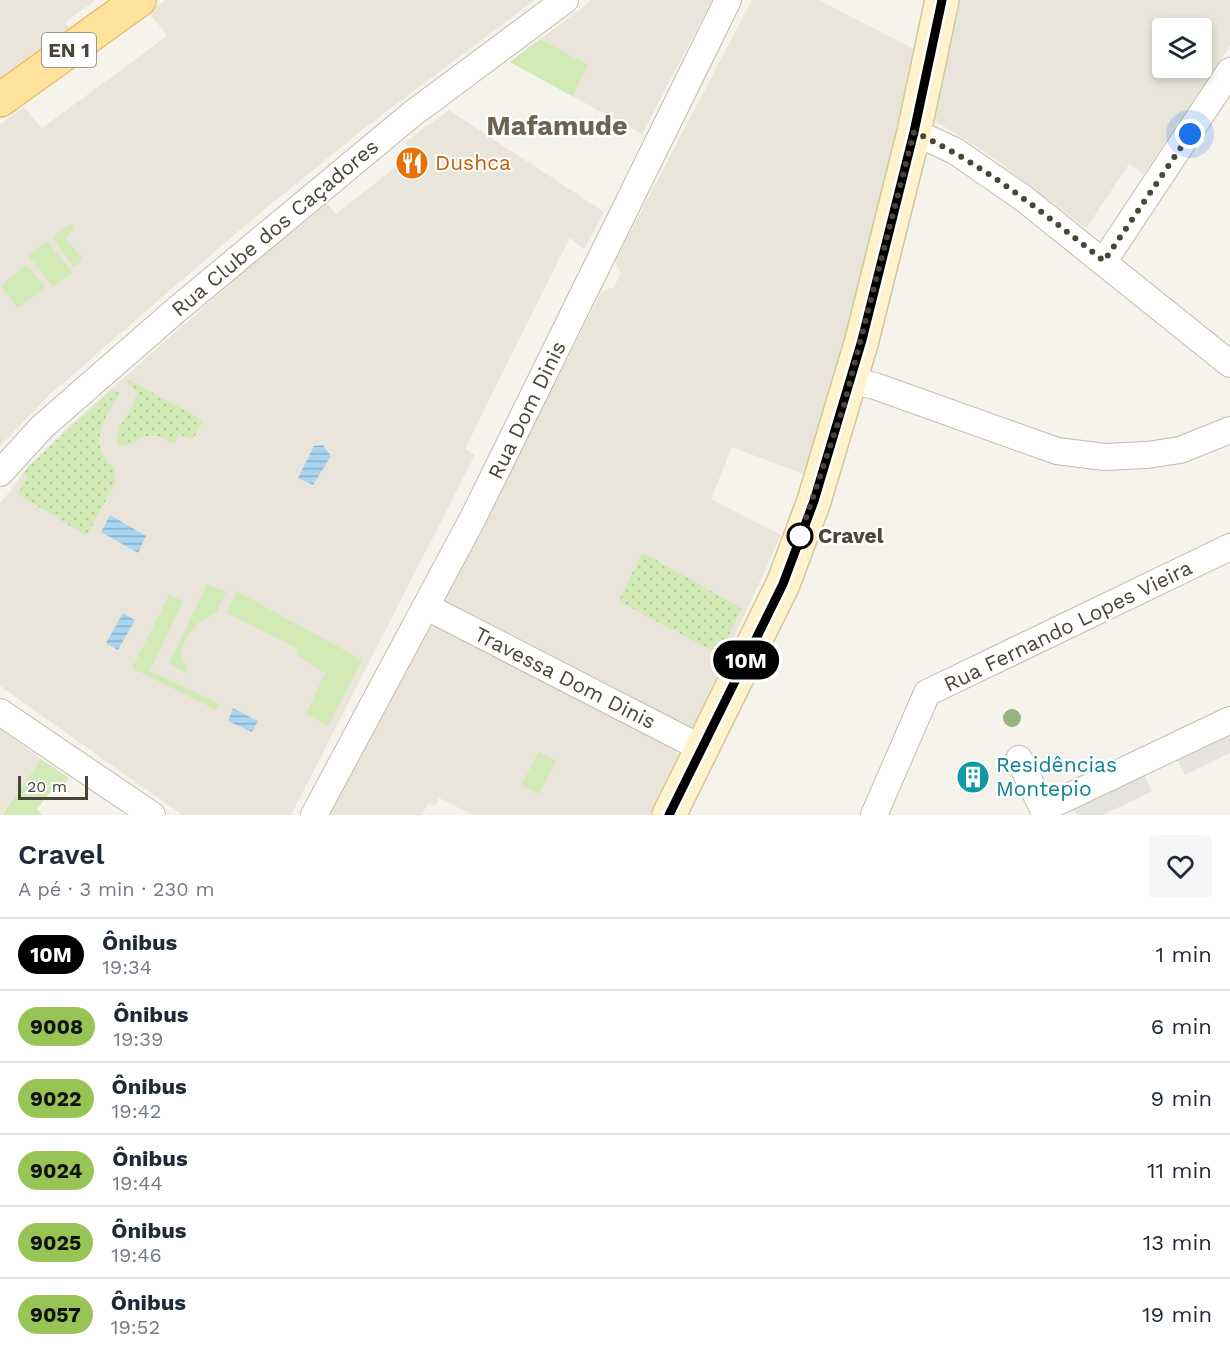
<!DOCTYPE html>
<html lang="pt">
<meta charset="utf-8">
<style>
:root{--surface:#fff;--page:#f6f6f7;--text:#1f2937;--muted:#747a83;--line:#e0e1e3}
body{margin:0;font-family:"Work Sans",sans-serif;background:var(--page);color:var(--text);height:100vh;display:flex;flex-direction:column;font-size:22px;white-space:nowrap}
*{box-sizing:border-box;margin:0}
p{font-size:20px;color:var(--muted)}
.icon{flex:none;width:33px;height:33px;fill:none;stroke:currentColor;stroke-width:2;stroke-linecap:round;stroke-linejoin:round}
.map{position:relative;height:815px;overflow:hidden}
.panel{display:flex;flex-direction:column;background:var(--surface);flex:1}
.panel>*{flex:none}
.badge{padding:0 12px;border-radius:20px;font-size:21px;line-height:39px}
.buttons{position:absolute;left:1152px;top:18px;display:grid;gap:12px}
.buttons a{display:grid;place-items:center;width:60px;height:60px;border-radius:6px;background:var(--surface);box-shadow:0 3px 9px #0003;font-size:30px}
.scale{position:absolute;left:18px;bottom:15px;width:70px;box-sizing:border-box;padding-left:6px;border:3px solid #4b4439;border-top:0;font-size:16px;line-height:21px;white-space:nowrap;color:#4b4439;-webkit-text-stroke:4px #fff;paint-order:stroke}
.you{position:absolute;width:30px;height:30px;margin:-15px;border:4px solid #fff;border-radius:50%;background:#1a73e8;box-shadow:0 0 0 9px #1a73e833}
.map>.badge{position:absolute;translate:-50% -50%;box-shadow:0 0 0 3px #fff}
.round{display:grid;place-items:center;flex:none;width:63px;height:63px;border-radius:6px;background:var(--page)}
.summary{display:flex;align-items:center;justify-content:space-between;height:102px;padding:0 18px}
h1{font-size:28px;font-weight:600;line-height:45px}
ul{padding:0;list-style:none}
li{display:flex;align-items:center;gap:18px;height:72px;padding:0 18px;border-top:2px solid var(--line)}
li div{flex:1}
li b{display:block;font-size:22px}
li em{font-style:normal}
li .badge{min-width:66px;font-weight:700;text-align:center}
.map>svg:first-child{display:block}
.residential{fill:#eae5da;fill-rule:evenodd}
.green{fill:#d2eab5}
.garden{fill:url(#garden-dots)}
.parking{fill:#e5e3e0}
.water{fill:url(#water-rules)}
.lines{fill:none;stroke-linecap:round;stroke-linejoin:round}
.minor-casing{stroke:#c2bbae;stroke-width:28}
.secondary-casing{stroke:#d6c79b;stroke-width:36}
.primary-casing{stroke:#e6c16a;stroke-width:36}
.minor{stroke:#fff;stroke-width:26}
.secondary{stroke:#fff3cd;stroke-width:33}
.primary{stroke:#ffe39c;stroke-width:33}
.tree{fill:#97b381}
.line-casing{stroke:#fff;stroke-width:14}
.line{stroke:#000;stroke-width:9}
.walk{stroke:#4b4439;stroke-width:6;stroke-dasharray:0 10.8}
.stop-dot{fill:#fff;stroke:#000;stroke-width:3}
.labels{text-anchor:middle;stroke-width:4.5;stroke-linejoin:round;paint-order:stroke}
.shield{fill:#fff;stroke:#817c74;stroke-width:1.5}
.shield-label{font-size:20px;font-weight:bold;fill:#4b4439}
.food-label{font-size:21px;fill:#c56008;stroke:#fff;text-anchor:start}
.street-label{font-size:21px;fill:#4b4439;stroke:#fff}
.stop-label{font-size:21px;font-weight:bold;fill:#4b4439;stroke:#fff;text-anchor:start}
.culture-label{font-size:21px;fill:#0d838f;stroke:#fff;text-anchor:start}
.district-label{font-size:27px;font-weight:bold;fill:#6e6250;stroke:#fff}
</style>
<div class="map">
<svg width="1230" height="815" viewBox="0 0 1230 815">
<defs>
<pattern id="garden-dots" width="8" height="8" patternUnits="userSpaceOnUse" patternTransform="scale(1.5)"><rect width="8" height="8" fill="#d2eab5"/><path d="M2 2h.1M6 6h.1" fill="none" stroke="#b6ca9c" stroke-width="1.8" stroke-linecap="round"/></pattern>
<pattern id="water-rules" width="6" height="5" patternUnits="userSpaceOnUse" patternTransform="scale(1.5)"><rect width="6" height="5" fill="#a9d4f2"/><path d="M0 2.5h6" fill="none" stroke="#8caec5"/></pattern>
</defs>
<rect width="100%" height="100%" fill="#f6f3ec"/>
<g class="residential">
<path d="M0,0H96L65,22L69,28L0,77Z"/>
<path d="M165,0H535L371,123L249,222L48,396L0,446V124L24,107L42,128L167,36L149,12Z"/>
<path d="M592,0H712L642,134L510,62Z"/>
<path d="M752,0H819L916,50L836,379L803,474L732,447L711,499L781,535L694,725L688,730L446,609L443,601L602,291L614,287L621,273L615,261Z"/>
<path d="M957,0H1230V46L1144,174L1129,164L1087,227L1083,226L988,154L929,117ZM1162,28H1202V68H1162Z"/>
<path d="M449,110L604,212L584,249L570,238L563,251L465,449L475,455L291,815H182L0,686V504L28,467L70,425L278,242L327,203L336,214L412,154L405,142Z"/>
<path d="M433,627L442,628L675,748L679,759L650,815H473L439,798L435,806L428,803L422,815H330L426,629Z"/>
<path d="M0,729L41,759L1,815H0Z"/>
</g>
<g class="green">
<path d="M540,39L588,65L572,96L510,62Z"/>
<path d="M70,224L74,229L65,238L83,259L74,267L52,237Z"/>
<path d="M47,241L72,272L53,287L28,255Z"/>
<path d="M26,265L45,287L18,308L1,286Z"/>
<path d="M207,584L226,592L217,612L199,622L185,639L181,652L188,674L169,664Z"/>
<path d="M237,591L362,660L328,726L306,714L325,673L296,655L298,649L227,613Z"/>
<path d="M169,595L183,601L150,671L220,704L216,710L132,668Z"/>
<path d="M539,752L556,761L539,794L521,785Z"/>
<path d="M41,759L69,778L58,792L53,789L37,809L42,815H2Z"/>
</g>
<g class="garden">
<path d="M130,380L204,421L192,440L179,434L174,444C166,440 158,434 148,436C141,437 113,459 118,434C121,418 136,408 137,392L128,384Z"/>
<path d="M110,391L120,393C103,424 86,440 115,470V483L87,536L18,494L27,477L23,473L28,467Z"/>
<path d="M642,552L741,608L720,655L619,601Z"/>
</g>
<g class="parking">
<path d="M1230,734V753L1185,775L1177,759Z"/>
<path d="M1144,775L1152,791L1103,815H1077L1074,809Z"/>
</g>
<g class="water">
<path d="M323,445L331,456L313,485L298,478L314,446Z"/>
<path d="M110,515L146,536L138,553L101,532Z"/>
<path d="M123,613L135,620L118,650L106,643Z"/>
<path d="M233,708L258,721L252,732L228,721Z"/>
</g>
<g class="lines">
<g class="minor-casing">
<g id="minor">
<path d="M914,132L955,151L1023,198L1230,364"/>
<path d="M1104,261L1230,71"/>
<path d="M850,380L875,386L1057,451L1105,457L1147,455L1180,450L1230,430"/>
<path d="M0,473L42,427L175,311L412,114L565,0"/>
<path d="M427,607L703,749"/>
<path d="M0,712L152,815"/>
<path d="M1019,759L1043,809L1230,720"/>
<path d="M314,815L473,518L728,0"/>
<path d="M874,815L927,693L1230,547"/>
</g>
</g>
<g class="secondary-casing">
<path id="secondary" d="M669,815L783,584L814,501L862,340L914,132L942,0"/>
</g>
<g class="primary-casing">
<path id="primary" d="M0,100L139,0"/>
</g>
<use href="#minor" class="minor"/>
<use href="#secondary" class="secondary"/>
<use href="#primary" class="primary"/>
</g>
<circle class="tree" cx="1012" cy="718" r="9"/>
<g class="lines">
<g class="line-casing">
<path id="line" d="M669,815L783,584L814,501L862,340L914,132L942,0"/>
</g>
<use href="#line" class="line"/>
<path class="walk" d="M800,536L798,542L844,405L914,132C984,164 1043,213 1104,261L1190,134"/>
</g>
<defs>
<g id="restaurant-disc" transform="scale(1.725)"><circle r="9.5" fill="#e8710a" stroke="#fff"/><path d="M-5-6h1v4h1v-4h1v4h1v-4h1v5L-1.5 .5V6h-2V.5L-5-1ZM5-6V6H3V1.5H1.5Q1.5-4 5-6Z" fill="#fff"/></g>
<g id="building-disc" transform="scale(1.725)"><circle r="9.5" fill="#0f9aa8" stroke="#fff"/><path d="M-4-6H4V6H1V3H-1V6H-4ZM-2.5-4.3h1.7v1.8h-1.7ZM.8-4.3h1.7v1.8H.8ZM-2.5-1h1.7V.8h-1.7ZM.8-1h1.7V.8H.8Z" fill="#fff"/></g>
</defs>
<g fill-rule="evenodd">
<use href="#restaurant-disc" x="412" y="163"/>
<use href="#building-disc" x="973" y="777"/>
</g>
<circle class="stop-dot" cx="800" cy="536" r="12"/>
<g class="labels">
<rect class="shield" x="42" y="33" width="54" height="34" rx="4.5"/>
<g class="shield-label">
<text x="69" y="57">EN 1</text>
</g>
<g class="food-label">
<text x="435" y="170">Dushca</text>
</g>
<g class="street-label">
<text transform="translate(275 228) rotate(-40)" y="7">Rua Clube dos Caçadores</text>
<text transform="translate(527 410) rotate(-64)" y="7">Rua Dom Dinis</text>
<text transform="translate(1068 626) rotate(-26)" y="7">Rua Fernando Lopes Vieira</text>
<text transform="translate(565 678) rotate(27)" y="7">Travessa Dom Dinis</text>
</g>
<g class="stop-label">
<text x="818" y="543">Cravel</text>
</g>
<g class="culture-label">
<text x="996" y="772">Residências<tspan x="996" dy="24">Montepio</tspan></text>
</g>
<g class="district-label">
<text x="557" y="135">Mafamude</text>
</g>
</g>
</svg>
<div class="buttons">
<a><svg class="icon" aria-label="layers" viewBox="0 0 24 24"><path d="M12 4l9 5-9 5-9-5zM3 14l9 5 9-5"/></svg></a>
</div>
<div class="scale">20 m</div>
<div class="you" style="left:1190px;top:134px"></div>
<b class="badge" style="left:746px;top:660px;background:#000;color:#fff">10M</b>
</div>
<section class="panel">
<div class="summary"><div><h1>Cravel</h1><p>A pé · 3 min · 230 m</p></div><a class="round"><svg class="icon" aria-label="heart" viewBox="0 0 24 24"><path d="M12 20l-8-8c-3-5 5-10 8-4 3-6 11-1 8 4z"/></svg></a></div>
<ul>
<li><span class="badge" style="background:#000;color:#fff">10M</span><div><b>Ônibus</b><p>19:34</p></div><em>1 min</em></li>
<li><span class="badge" style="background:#98c455;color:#111">9008</span><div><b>Ônibus</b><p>19:39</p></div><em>6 min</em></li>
<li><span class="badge" style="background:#98c455;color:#111">9022</span><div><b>Ônibus</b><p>19:42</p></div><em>9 min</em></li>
<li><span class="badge" style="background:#98c455;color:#111">9024</span><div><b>Ônibus</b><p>19:44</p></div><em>11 min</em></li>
<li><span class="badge" style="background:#98c455;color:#111">9025</span><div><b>Ônibus</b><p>19:46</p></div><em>13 min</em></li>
<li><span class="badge" style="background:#98c455;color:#111">9057</span><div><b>Ônibus</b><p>19:52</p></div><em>19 min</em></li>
</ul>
</section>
